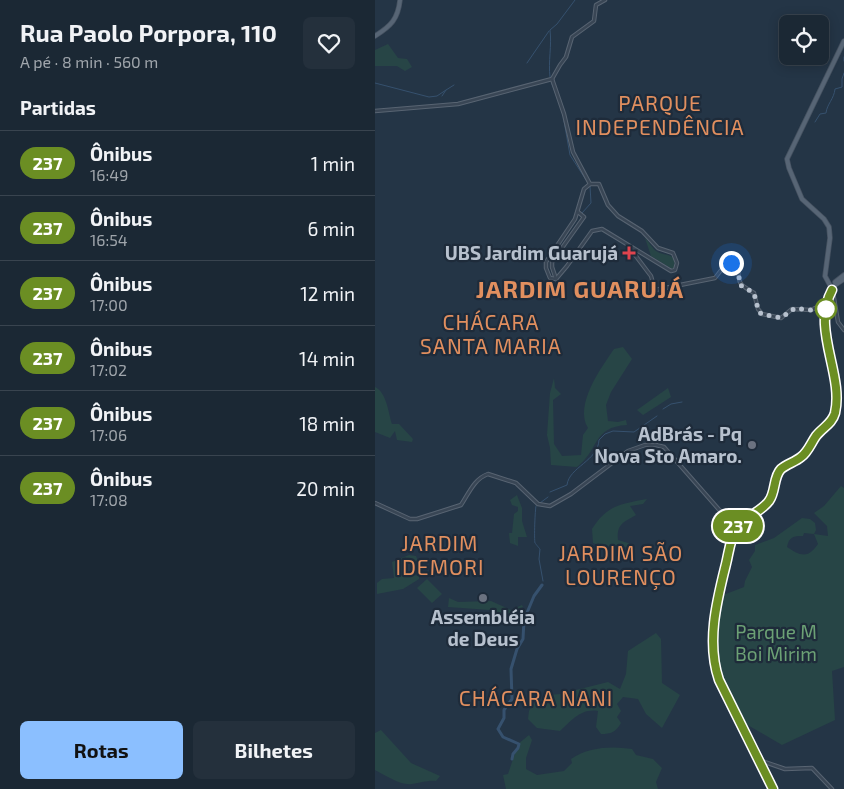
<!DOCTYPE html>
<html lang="pt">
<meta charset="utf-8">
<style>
:root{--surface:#1b2834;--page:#24303c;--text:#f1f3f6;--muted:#a0a6ac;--line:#39444f;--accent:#8bbfff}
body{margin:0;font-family:"Exo 2",sans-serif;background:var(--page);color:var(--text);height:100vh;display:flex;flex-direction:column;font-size:19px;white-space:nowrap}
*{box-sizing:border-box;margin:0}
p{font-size:16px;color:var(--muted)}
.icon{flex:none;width:28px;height:28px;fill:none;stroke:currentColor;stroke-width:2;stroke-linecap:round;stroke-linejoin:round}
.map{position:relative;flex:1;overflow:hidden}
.details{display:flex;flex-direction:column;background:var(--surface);width:375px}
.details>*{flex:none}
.badge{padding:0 10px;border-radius:16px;font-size:18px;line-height:32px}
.fabs{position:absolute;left:404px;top:15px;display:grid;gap:10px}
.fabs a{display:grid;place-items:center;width:50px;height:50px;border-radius:8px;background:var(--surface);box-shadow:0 2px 12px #0003,0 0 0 1px var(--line);font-size:25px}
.you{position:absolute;width:25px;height:25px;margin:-12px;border:4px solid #fff;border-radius:50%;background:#1a73e8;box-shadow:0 0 0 8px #1a73e833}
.map>.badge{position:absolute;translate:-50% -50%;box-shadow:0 0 0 2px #fff}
h2{padding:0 20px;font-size:19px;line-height:45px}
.round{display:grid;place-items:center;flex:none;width:52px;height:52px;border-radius:8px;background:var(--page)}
.headline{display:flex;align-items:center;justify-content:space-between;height:85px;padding:0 20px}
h1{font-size:24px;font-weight:700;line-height:38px}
.button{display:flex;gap:10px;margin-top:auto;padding:10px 20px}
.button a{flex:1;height:58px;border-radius:8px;background:var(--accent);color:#111;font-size:20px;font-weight:700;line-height:58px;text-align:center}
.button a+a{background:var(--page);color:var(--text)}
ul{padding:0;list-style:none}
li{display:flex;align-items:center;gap:15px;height:65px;padding:0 20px;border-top:1px solid var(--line)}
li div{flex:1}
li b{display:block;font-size:19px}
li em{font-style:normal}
li .badge{min-width:55px;font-weight:700;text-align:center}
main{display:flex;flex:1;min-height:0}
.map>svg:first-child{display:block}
.green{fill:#274546;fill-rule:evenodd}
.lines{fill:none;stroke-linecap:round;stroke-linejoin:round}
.stream{stroke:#36516e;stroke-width:1}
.river{stroke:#36516e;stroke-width:3}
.minor-casing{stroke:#586472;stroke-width:4.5}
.major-casing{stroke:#465261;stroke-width:5.5}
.minor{stroke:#394655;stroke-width:2.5}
.major{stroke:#576575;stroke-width:4}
.line-casing{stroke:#fff;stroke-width:11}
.line{stroke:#6b8e23;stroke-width:8}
.walk{stroke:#b7c1ce;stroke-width:5;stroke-dasharray:0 9}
.health-dot{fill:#e0444e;stroke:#1e2b3a;stroke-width:2}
.stop-dot{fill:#fff;stroke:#6b8e23;stroke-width:2.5}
.worship-dot{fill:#6b7280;stroke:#1e2b3a;stroke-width:2}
.labels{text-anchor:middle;stroke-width:4.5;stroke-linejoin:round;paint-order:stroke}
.poi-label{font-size:19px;font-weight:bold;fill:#b7c1ce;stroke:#1e2b3a;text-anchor:end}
.park-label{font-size:19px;fill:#6ca175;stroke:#1e2b3a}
.quarter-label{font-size:21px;letter-spacing:1px;fill:#e18f5f;stroke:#1e2b3a}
.district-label{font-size:24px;font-weight:bold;letter-spacing:1px;fill:#e18f5f;stroke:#1e2b3a}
</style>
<main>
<section class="details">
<div class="headline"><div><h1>Rua Paolo Porpora, 110</h1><p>A pé · 8 min · 560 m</p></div><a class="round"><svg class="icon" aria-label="heart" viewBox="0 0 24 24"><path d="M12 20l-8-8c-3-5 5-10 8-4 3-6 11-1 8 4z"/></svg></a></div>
<h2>Partidas</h2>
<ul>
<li><span class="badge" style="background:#6b8e23;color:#fff">237</span><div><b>Ônibus</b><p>16:49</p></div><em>1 min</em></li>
<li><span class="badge" style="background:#6b8e23;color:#fff">237</span><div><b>Ônibus</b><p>16:54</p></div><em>6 min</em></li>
<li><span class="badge" style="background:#6b8e23;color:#fff">237</span><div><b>Ônibus</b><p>17:00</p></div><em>12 min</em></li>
<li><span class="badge" style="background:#6b8e23;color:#fff">237</span><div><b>Ônibus</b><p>17:02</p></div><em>14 min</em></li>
<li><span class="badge" style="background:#6b8e23;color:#fff">237</span><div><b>Ônibus</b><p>17:06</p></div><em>18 min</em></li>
<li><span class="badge" style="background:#6b8e23;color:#fff">237</span><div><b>Ônibus</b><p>17:08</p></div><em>20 min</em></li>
</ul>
<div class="button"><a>Rotas</a><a>Bilhetes</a></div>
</section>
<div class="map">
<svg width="469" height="789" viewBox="0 0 469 789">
<rect width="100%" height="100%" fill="#243546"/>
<g class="green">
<path d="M13,44L23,58L32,59L37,67L30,71L22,66H0V50Z"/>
<path d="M270,238C274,242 277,248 281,251C289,257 302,251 299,268L297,269L294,267L276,256Z"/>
<path d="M248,347L257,359L236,392L231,405L233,421L243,422L251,420L252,425C217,427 225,449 202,467L176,465L175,448L172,435L175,393L179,378L180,388L186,394L178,400L179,444L187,456L206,455L208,435L213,428C199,405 226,368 239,349Z"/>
<path d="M0,387C12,393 13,412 17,424H24L38,439L37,442L22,440L20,431L15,438L0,432Z"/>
<path d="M293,388L296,397L268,415L262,410Z"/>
<path d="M466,486L469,488V667L457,671L460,720L407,745L364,720L342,680L337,666L339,624L343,597L369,587L370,581L377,567L374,560L380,551V545L399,538L427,518L435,519L440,523L441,530L439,534L453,536L452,526L439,513L449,506ZM429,533L439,534L443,544C433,559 425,556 412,547C414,537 418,536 428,536Z"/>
<path d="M142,495L147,508V521L152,537H143V546L135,543L134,533H137L139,514L143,511V507L137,505L135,500Z"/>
<path d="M272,499L268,504L255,506L261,515C249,522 241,524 243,540L253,543L261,550L242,545L229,547L218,543L217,529C232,505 246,504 272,499Z"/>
<path d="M34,555L41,556L43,561L27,564L29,573L44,576V579L28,589L2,594V583L7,579L19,578L17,562Z"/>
<path d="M52,579L67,594L57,603L42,588Z"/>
<path d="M74,598L83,602L116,601L136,610L147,605L148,607L137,614L126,616L115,610L73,607Z"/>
<path d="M281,633L286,639L287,683L305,695L287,728L271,714L263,699L248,697L242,704L246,711L242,717L246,723C241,732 236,734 226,734L221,727L223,711C206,708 196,721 185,731L162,728L153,719L154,711L158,703L166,700L171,695L186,694L194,696L197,691L233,682L245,689L251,674L253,651Z"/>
<path d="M6,730L36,763L65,776L61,781C52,780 46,783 37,784C26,786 10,775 0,770V733Z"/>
<path d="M154,735L157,740L151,758V769L162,775L189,771L197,763L196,759C214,747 236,746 257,749L261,755L278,759L287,768L281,782L283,789H131L128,775L133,774L143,744Z"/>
</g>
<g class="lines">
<g class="stream">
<path d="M469,57V61"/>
<path d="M152,63L174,31"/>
<path d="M175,77C173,61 177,46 175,30L182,24L200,0"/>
<path d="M0,83L54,97L62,96L71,90"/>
<path d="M177,84L186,108"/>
<path d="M67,96L71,90L79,85"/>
<path d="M189,121L195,155L215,186L216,203L207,213"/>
<path d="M440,122L445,114L451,113C452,104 459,99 460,89L467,87V79L469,73"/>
<path d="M288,409L296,404L307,402"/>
<path d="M175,492L192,485C194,467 223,461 224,440L230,434L238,431L259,432L282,416"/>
<path d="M165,503L173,497"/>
<path d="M161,506C160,509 159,539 160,543C160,543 164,548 165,549L164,559L168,581"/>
</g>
<path class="river" d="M137,759L138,754L143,748L144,744L128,737L123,729L129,718V710L137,699L136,669L142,649L148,639L149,620L159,596L167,585"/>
<g class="minor-casing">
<g id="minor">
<path d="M177,79L189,114L198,152L215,184"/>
<path d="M177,79L185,65L191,57L197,37L219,21L221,5L230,0"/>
<path d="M0,111L83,104L177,79"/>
<path d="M215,184H224L233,205L243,216L267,231L283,248L298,253L302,263L300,270L296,271L227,229L217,231L192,266L181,279L175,278L171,268V262L200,219L209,189Z"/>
<path d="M254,247L276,276L280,290L340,278L350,265L356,263L363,269C364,286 365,284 379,293L383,309L387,314L406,318L417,309L436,310L451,303"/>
<path d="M181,279L177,267V262L209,217L203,212"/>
<path d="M458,292L463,322L469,330"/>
<path d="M0,503L35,519H42L86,505C94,493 99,479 113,474L141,483L163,504L175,506L196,494L253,451L270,445H281L289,447L347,513L354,517L368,521"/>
<path d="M384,760L410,769L437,768L457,789"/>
</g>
</g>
<g class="major-casing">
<g id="major">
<path d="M0,36C16,26 23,19 25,0"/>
<path d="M460,282L469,275"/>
<path d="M457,289L450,276L455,238L454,227L449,219L427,199L414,168L412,159L469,41"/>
<path d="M398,789L344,680L339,663V624L345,587L357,538L369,519L387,508L395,499L404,472L430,453L441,436L455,424L460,413L464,394L453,339L451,306L460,285L469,279"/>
</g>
</g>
<use href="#minor" class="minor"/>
<use href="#major" class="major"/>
</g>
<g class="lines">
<g class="line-casing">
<path id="line" d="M398,789L344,680C331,642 342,600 351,564C354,552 355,538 362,528C371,516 386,512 394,501C401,492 398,477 406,469C412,464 420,462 426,457C433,452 436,443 441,436C448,427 457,424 460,413C469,374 436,329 457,290"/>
</g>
<use href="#line" class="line"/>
<path class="walk" d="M356,263L363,269L365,285L379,293L383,309L386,314L406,318L420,308L434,310L451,309"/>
</g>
<path class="health-dot" d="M251.5 245.5h5v5h5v5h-5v5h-5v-5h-5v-5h5z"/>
<circle class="stop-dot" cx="451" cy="309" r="10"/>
<g class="worship-dot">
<circle cx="377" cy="445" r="5"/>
<circle cx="108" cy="598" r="5"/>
</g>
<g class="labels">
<g class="poi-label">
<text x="243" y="260">UBS Jardim Guarujá</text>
<text x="367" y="441">AdBrás - Pq<tspan x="367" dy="22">Nova Sto Amaro.</tspan></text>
<text x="108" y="624" text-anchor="middle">Assembléia<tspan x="108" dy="22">de Deus</tspan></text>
</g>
<g class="park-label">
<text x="401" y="639">Parque M<tspan x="401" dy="22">Boi Mirim</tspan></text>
</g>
<g class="quarter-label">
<text x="285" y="111">PARQUE<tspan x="285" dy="24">INDEPENDÊNCIA</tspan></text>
<text x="116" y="330">CHÁCARA<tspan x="116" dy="24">SANTA MARIA</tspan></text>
<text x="65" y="551">JARDIM<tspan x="65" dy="24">IDEMORI</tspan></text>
<text x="246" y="561">JARDIM SÃO<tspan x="246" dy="24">LOURENÇO</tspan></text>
<text x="161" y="706">CHÁCARA NANI</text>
</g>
<g class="district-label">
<text x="205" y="298">JARDIM GUARUJÁ</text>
</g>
</g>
</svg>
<div class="fabs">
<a><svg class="icon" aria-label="locate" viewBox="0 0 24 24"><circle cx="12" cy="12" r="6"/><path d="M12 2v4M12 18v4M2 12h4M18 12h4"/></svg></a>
</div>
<div class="you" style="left:356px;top:263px"></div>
<b class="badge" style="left:363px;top:526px;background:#6b8e23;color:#fff">237</b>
</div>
</main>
